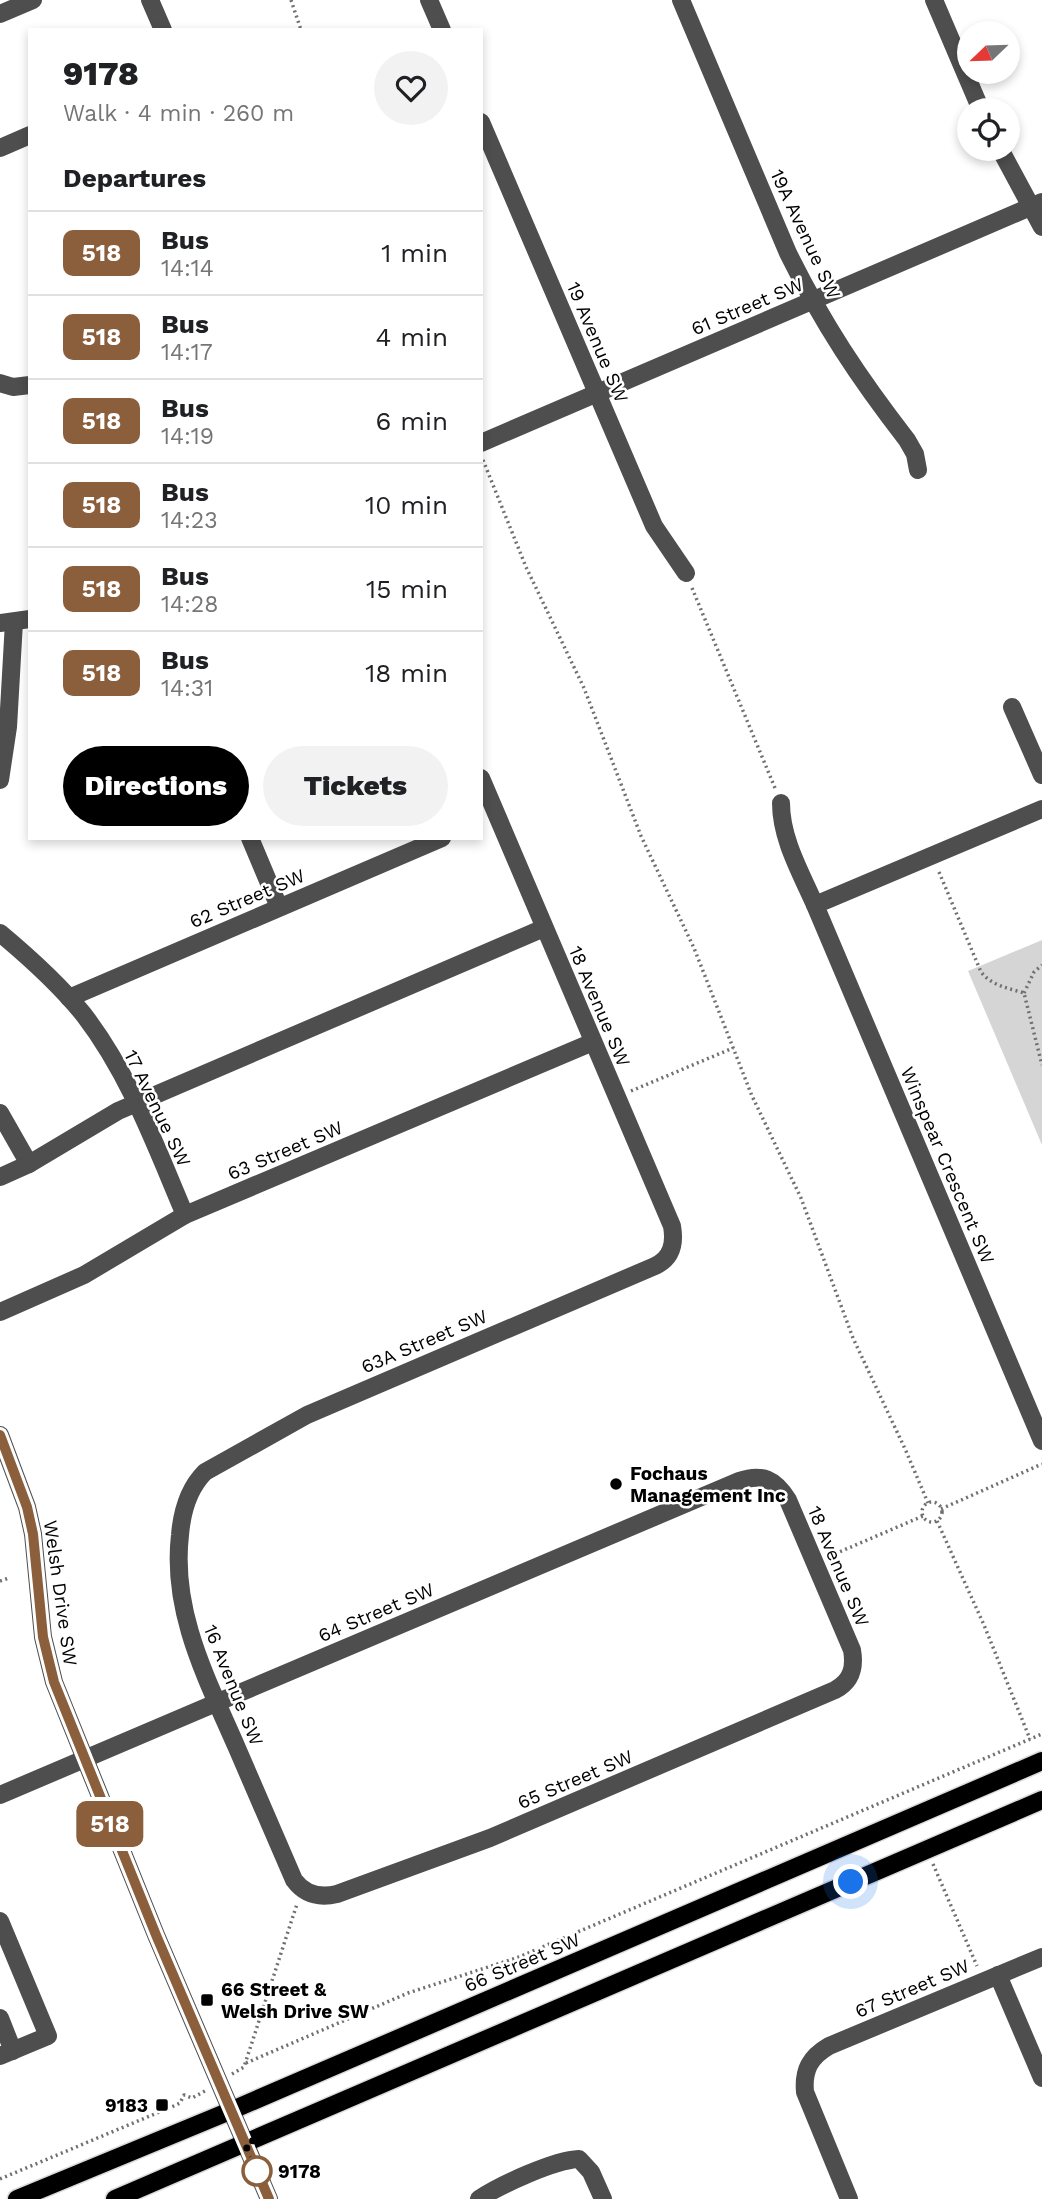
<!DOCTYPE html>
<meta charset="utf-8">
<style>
:root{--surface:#fff;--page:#f2f2f2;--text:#202124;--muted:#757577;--line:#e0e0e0;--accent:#000}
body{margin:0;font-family:"Work Sans",sans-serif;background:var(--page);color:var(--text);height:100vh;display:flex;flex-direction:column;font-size:26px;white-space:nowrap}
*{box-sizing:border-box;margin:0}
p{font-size:23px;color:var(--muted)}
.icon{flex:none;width:38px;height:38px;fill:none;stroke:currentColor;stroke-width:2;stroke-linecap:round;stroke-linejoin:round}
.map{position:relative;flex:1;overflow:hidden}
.details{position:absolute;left:28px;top:28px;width:455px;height:812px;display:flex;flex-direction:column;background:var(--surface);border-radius:0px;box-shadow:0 4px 10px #0003}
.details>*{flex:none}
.badge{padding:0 14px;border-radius:10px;font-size:24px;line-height:46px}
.needle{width:46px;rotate:247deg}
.controls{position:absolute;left:957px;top:21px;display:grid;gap:14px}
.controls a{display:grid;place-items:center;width:63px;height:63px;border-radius:50%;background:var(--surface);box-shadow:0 4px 10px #0003;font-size:35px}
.you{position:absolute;width:35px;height:35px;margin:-18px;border:5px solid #fff;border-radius:50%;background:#1a73e8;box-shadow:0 0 0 10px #1a73e833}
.map>.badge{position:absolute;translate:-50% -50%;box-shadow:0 0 0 4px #fff}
h2{padding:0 35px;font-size:26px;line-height:63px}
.round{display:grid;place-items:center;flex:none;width:74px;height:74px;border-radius:37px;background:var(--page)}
.overview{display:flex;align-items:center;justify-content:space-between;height:119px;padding:0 35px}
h1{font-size:33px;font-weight:800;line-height:52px}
.cta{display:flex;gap:14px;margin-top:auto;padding:14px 35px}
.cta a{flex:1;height:80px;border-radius:42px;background:var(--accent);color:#fff;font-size:28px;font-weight:800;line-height:80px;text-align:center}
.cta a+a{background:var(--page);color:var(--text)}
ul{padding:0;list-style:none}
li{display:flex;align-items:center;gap:21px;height:84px;padding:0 35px;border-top:2px solid var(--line)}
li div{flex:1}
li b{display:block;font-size:26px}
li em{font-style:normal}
li .badge{min-width:77px;font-weight:700;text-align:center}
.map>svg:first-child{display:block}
.green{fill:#d5d5d5}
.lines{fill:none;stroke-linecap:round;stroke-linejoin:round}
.major-casing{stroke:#dbdbdb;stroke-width:21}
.path{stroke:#707070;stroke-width:3.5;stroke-dasharray:2 3.5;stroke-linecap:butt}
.minor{stroke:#4e4e4e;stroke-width:18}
.major{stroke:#000;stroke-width:18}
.line-casing{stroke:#fff;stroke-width:16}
.line{stroke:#8b5e3c;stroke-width:10}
.walk{stroke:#000;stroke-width:7;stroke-dasharray:0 12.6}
.poi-dot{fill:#000;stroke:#fff;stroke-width:2.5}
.stop-dot{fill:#fff;stroke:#8b5e3c;stroke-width:3.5}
.labels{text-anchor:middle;stroke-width:5;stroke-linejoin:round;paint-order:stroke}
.street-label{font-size:19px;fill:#000;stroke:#fff}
.poi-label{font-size:19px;font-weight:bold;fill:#000;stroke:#fff;text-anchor:start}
.stop-label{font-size:19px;font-weight:bold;fill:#000;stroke:#fff;text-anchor:start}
</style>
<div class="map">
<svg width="1042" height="2199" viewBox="0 0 1042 2199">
<rect width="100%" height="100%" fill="#fff"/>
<path class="green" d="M1042,940V1145L968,971Z"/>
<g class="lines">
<g class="major-casing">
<g id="major">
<path d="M17,2199L230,2111L1042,1761"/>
<path d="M115,2199L1042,1800"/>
</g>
</g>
<g class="path">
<path d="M291,0L301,30"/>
<path d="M483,460L526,567L584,688L641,836L694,948L752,1096L801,1198L853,1338L906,1451L928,1503"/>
<path d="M692,588L775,788"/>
<path d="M939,872L981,972C992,986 1008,988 1024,993L1042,1065"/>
<path d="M1024,993L1034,972L1042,965"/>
<path d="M631,1091L733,1048"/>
<circle cx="932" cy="1512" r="10"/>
<path d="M941,1509L1042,1464"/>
<path d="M937,1521L984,1625L1030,1739"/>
<path d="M830,1556L923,1516"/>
<path d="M0,1581L9,1578"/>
<path d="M933,1864L977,1966"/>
<path d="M246,2063L408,1993L519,1957L1042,1734"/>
<path d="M232,2074L244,2067L297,1904"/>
<path d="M0,2179L176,2105L180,2103L184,2095L192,2098L205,2091"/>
</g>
<g class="minor">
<path d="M150,0L163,30"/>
<path d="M429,0L442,30"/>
<path d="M681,0L788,253C823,324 859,378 907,440L915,454L918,470"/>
<path d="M934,0L981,110"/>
<path d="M0,14L33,0"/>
<path d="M481,122L654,526L686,573"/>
<path d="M0,148L30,135"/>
<path d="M1000,149L1042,227"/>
<path d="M0,383L13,387L30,385"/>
<path d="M481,443L1042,202"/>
<path d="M0,623L30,619"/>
<path d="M1012,707L1042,775"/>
<path d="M0,780L8,727L14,622"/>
<path d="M781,803C781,839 801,873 815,905"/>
<path d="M1042,809L815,905L1042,1441"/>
<path d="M250,838L279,907"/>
<path d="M0,933C30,958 59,984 84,1015C130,1075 156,1147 185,1215"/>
<path d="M69,998L442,838"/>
<path d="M0,1113L29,1164"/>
<path d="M0,1177L29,1164L118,1111L544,928"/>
<path d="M0,1312L84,1275L185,1215L593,1042"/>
<path d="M0,1435L27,1507L33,1534L43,1637L54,1682L156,1935L269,2199"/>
<path d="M0,1795C79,1761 158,1728 237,1694L739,1481C762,1473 775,1479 788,1500L852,1650C855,1667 852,1681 835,1690L490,1838L337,1894C320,1898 305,1895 294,1880C275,1836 256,1792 237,1748C207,1679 171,1612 180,1535C182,1511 188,1489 205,1472L307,1415L655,1266C672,1258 675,1243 672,1226L481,778"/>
<path d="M0,1921L48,2036L0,2056"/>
<path d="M998,1975L1042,2078"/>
<path d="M0,2018L13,2051"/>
<path d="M479,2199C500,2185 554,2160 579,2159L591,2172L603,2199"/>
<path d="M849,2199L805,2092C803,2070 810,2057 829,2046L1042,1957"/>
</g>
<use href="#major" class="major"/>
</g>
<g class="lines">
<g class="line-casing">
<path id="line" d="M0,1435L27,1507L33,1534L43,1637L54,1682L156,1935L269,2199"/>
</g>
<use href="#line" class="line"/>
<path class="walk" d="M257,2171L245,2144L851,1882"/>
</g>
<g class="poi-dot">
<circle cx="616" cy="1484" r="7"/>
<rect x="200" y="1993" width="14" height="14" rx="3.5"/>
<rect x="155" y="2098" width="14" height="14" rx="3.5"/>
</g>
<circle class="stop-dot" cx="257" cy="2171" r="14"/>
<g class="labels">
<g class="street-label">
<text transform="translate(806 234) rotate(65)" y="7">19A Avenue SW</text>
<text transform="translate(747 306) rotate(-23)" y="7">61 Street SW</text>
<text transform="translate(598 342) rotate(67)" y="7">19 Avenue SW</text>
<text transform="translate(247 898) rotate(-23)" y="7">62 Street SW</text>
<text transform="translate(600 1006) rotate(67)" y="7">18 Avenue SW</text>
<text transform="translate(158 1108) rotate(64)" y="7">17 Avenue SW</text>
<text transform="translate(285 1150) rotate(-23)" y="7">63 Street SW</text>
<text transform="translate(948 1165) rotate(67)" y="7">Winspear Crescent SW</text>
<text transform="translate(424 1341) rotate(-23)" y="7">63A Street SW</text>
<text transform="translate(839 1566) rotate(67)" y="7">18 Avenue SW</text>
<text transform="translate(61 1593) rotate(82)" y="7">Welsh Drive SW</text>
<text transform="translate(376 1612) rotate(-23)" y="7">64 Street SW</text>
<text transform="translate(234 1685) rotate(68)" y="7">16 Avenue SW</text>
<text transform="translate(575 1779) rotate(-23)" y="7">65 Street SW</text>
<text transform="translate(522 1962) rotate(-23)" y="7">66 Street SW</text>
<text transform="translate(912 1988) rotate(-23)" y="7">67 Street SW</text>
</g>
<g class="poi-label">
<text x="630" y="1480">Fochaus<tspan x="630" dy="22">Management Inc</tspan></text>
<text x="221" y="1996">66 Street &amp;<tspan x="221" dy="22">Welsh Drive SW</tspan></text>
<text x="148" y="2112" text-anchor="end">9183</text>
</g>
<g class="stop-label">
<text x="278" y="2178">9178</text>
</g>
</g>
</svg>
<div class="controls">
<a><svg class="needle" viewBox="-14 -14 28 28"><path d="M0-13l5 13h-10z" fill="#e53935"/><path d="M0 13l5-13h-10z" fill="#757577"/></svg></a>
<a><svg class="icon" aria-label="locate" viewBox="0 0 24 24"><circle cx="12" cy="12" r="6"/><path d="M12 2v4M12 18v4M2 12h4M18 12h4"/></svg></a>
</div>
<div class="you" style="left:851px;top:1882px"></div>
<b class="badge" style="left:110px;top:1824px;background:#8b5e3c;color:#fff">518</b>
<section class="details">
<div class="overview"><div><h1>9178</h1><p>Walk · 4 min · 260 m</p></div><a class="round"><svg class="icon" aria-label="heart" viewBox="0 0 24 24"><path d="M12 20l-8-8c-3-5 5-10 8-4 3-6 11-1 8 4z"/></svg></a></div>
<h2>Departures</h2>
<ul>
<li><span class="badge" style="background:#8b5e3c;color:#fff">518</span><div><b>Bus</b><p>14:14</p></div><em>1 min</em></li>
<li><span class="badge" style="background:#8b5e3c;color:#fff">518</span><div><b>Bus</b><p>14:17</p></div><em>4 min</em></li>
<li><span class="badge" style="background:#8b5e3c;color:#fff">518</span><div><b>Bus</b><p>14:19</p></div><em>6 min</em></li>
<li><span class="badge" style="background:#8b5e3c;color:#fff">518</span><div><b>Bus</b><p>14:23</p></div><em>10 min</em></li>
<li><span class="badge" style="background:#8b5e3c;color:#fff">518</span><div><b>Bus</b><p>14:28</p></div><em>15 min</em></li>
<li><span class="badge" style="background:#8b5e3c;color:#fff">518</span><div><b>Bus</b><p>14:31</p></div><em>18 min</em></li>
</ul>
<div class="cta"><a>Directions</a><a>Tickets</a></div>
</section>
</div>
